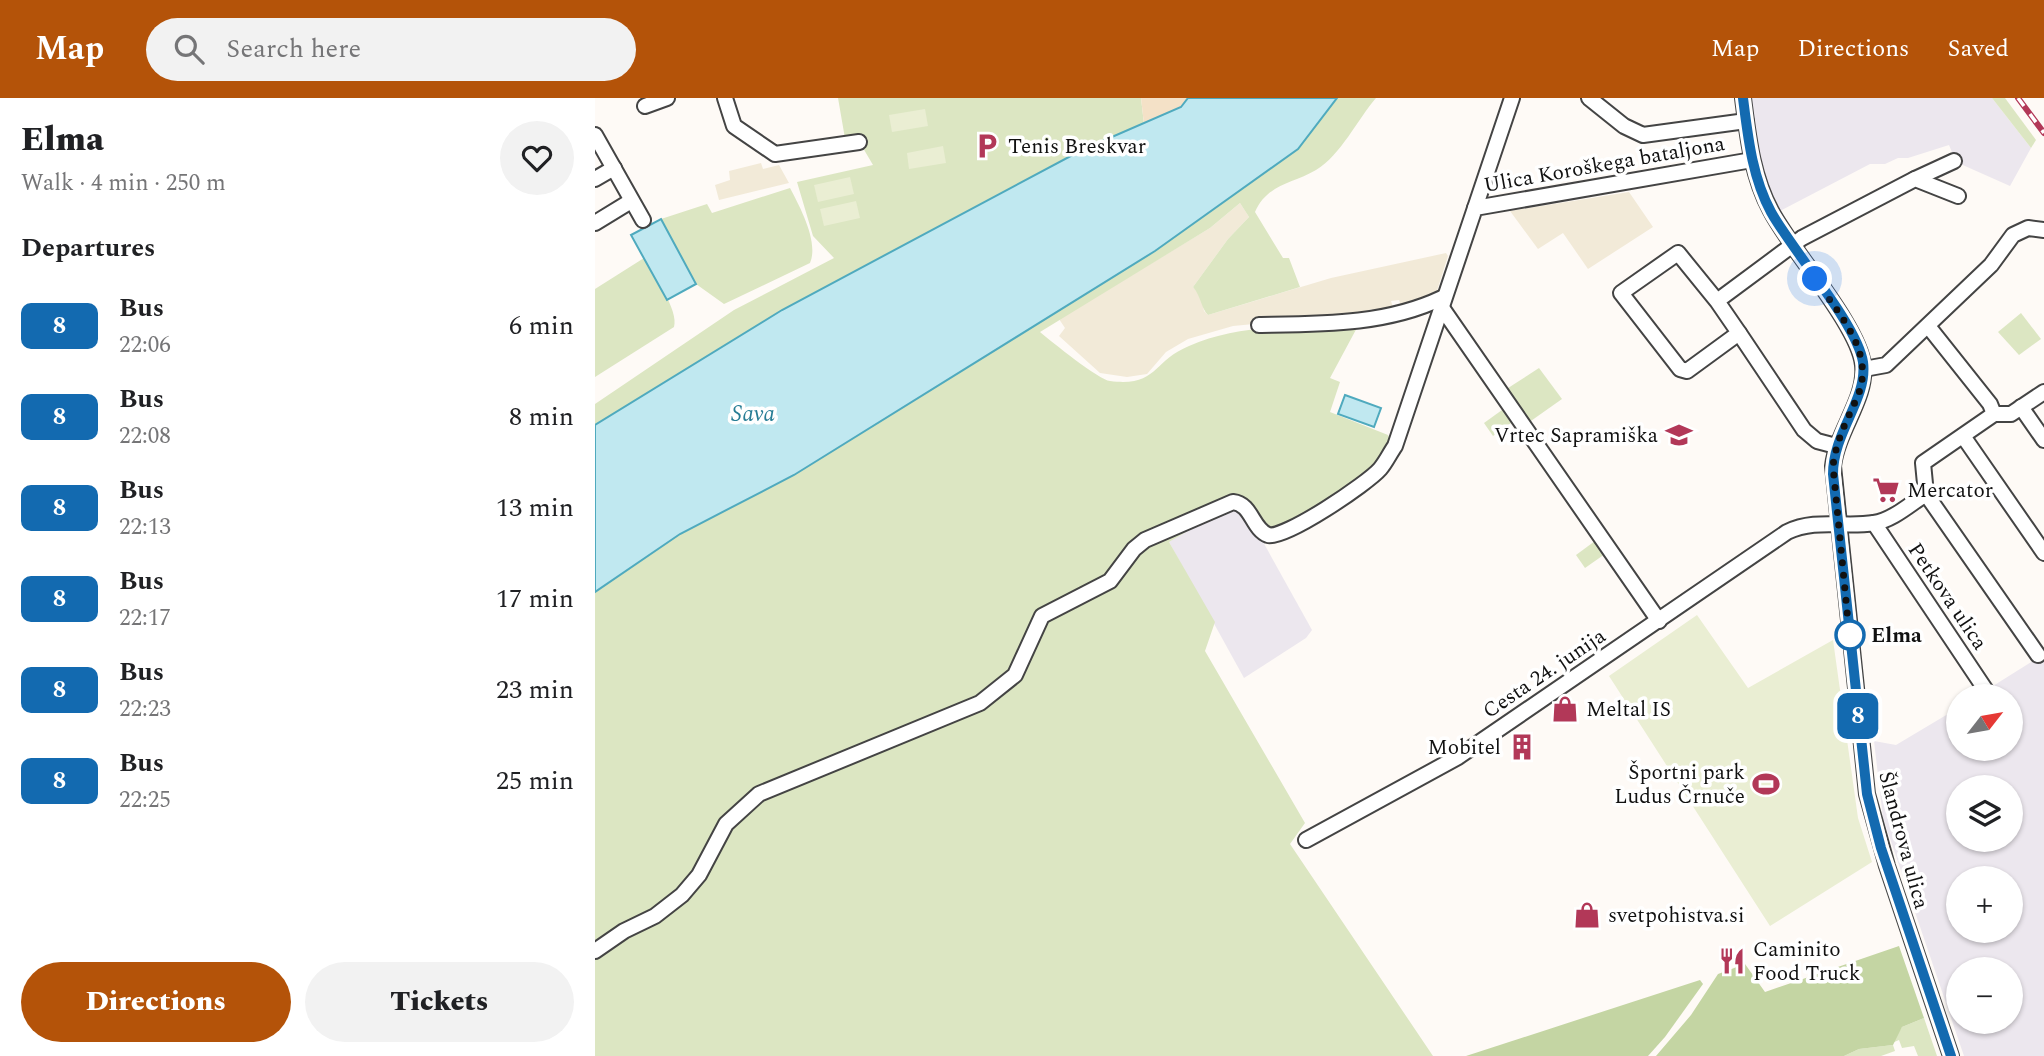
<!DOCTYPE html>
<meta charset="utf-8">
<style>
:root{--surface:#fff;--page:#f2f2f2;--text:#202124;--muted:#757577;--accent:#b45309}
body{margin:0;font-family:Spectral,serif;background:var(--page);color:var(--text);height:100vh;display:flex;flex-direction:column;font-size:26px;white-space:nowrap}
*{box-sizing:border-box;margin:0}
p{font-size:23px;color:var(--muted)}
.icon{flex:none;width:38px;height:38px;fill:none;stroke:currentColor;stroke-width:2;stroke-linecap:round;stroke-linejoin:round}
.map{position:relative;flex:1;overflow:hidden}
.sheet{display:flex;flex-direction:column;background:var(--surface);width:595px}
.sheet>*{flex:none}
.badge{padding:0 14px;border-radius:10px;font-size:24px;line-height:46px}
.needle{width:46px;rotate:59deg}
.controls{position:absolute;left:1351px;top:586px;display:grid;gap:14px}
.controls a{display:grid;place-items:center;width:77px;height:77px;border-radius:50%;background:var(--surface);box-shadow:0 2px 5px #0004;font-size:35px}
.you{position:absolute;width:35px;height:35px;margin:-18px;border:5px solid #fff;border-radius:50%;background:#1a73e8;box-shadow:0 0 0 10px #1a73e833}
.map>.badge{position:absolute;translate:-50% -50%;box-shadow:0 0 0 4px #fff}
h2{padding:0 21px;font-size:26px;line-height:63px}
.round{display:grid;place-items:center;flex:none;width:74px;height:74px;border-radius:37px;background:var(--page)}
.head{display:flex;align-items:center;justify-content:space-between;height:119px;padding:0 21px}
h1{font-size:33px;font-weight:800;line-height:52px}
.action{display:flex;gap:14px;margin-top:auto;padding:14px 21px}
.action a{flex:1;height:80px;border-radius:42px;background:var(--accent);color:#fff;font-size:28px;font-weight:800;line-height:80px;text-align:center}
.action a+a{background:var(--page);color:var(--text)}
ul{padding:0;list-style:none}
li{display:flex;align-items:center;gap:21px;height:91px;padding:0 21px}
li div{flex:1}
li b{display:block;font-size:26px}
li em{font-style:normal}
li .badge{min-width:77px;font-weight:700;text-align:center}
header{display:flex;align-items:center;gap:42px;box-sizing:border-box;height:98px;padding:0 35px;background:var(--accent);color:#fff}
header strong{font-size:33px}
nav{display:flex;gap:38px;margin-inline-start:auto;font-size:24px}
.search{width:490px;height:63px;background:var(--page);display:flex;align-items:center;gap:18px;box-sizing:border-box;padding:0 24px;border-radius:38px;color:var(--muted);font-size:26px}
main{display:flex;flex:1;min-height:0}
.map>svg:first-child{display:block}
.industrial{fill:#ece7ee;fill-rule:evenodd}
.farmland{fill:#f2ead8}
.green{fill:#dce6c2}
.forest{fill:#c4d5a3}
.sand{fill:#f4e1c7}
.pitch{fill:#eaeed3}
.water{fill:#c0e8f0;stroke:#4faabe;stroke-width:2}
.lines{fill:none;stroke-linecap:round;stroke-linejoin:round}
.minor-casing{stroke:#444;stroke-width:18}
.minor{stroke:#fff;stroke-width:14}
.rail-casing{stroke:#b23858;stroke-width:6}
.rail{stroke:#fff;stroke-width:3.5;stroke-dasharray:10;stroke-linecap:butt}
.line-casing{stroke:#fff;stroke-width:16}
.line{stroke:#136ab0;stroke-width:10}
.walk{stroke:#111;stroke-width:7;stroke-dasharray:0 12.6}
.stop-dot{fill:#fff;stroke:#136ab0;stroke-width:3.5}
.labels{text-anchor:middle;stroke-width:7;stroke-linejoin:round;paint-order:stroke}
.poi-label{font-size:21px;fill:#111;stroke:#fff;text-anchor:start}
.street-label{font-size:21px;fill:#111;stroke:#fff}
.stop-label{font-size:21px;font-weight:bold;fill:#111;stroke:#fff;text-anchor:start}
.water-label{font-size:23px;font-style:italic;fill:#277d95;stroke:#fff}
</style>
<header>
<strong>Map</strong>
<div class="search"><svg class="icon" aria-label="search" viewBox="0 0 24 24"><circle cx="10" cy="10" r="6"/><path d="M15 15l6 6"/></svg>Search here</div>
<nav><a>Map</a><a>Directions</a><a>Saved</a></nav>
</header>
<main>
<section class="sheet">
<div class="head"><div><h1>Elma</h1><p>Walk · 4 min · 250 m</p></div><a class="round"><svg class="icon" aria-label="heart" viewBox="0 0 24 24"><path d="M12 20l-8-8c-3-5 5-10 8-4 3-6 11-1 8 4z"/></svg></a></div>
<h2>Departures</h2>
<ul>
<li><span class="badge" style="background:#136ab0;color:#fff">8</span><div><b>Bus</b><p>22:06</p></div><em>6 min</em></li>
<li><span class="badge" style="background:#136ab0;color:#fff">8</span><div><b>Bus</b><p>22:08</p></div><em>8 min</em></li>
<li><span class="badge" style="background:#136ab0;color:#fff">8</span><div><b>Bus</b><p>22:13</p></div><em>13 min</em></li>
<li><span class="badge" style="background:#136ab0;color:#fff">8</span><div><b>Bus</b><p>22:17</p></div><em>17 min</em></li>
<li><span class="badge" style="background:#136ab0;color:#fff">8</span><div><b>Bus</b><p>22:23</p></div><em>23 min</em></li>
<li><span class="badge" style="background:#136ab0;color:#fff">8</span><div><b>Bus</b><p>22:25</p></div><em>25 min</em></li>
</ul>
<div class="action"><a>Directions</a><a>Tickets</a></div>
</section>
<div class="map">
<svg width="1449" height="958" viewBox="0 0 1449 958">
<rect width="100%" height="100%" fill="#fefaf6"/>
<g class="industrial">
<path d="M1155,0H1397L1436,50L1415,88L1361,64L1354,47L1313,60H1303L1290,66H1275L1183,114L1163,56Z"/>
<path d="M636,407L646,410L667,442L717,532L711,540L649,580L574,444Z"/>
<path d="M1449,556V958H1369L1288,720L1279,643L1301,647L1363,610V651H1416V598H1382ZM1363,690H1416V742H1363ZM1363,780H1416V833H1363ZM1363,872H1416V924H1363Z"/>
</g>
<g class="farmland">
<path d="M166,65L168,71L184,67L194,85L124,102L120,87L135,82L134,73Z"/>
<path d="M1034,94L1058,129L993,171L968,135L943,151L915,113Z"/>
<path d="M645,105L654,119L633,141L598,189L606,198L609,213L613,217L736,180L851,155L853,158L840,199L807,210L804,202L796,203L799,213L782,215L776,211L772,215L638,228L593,241L571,254L552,276L532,279L505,275L464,238L470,230L464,221L615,130Z"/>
</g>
<g class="green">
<path d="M243,0H546L549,26L487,52L187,212L0,327V306L139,212L239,160L218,138L202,84L278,67L268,50L252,52Z"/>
<path d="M742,0H781C762,22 746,57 721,72C697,86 672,86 660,114L688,160H694L705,189L613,217C606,210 606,198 598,189L633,141L654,119L645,105L615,130L445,234C457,244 504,282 515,283C563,289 557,263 594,248C646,225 708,229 764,226L735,280L745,284L735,314L793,337L797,345C764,389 715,416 667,442L646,410L637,407L574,444L620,524L610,553L710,725L695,746L838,958H0V494L85,436L199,377L560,153L703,51Z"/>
<path d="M1397,0H1410L1441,42L1436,50Z"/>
<path d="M195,90C205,109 224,144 215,165L129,206L101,186L66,121L112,106L117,115Z"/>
<path d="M49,160C58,176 84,212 79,229L0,279V191Z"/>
<path d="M1426,215L1446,241L1424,257L1403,234Z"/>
<path d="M944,270L967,301L933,325L910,292Z"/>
<path d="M907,312L916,325L898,338L889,325Z"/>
<path d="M1000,443L1010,456L990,470L981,457Z"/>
<path d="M1329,920L1342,958H1323L1319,948L1307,950L1304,942L1297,945L1307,929Z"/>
<path d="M1298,947L1300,953L1286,958H1249L1264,951Z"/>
</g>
<g class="forest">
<path d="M1304,848L1329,920L1307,929L1298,947L1264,951L1249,958H1061L1096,917L1123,876L1150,866L1170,894Z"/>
<path d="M1105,882L1108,886L1070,939L1053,958H871Z"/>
</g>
<path class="sand" d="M546,0H593L586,9L549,26Z"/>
<g class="pitch">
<path d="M330,11L333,28L297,34L294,17Z"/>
<path d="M348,48L351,65L314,71L312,55Z"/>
<path d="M255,79L259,96L223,104L219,87Z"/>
<path d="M261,103L265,120L229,128L225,111Z"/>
<path d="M1102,517L1153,590L1238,542L1263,720L1277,764L1175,828L1014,578Z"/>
</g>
<g class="water">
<path d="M593,0H742L703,51L560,153L199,377L85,436L0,494V327L187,212L487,52L586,9Z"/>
<path d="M66,121L101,186L72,202L36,137Z"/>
<path d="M750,297L786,310L779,329L743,316Z"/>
</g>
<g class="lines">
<g class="minor-casing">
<g id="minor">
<path d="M130,0L139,28L180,56L264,44"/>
<path d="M994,0L1029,28L1048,37L1151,23"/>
<path d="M1148,0C1153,39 1157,78 1176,113C1197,153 1264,228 1268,267C1272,300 1242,333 1238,368L1272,696L1292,768L1356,958"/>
<path d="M50,8L72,0"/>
<path d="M0,37L48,122"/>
<path d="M0,81L19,70"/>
<path d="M1320,81L1359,63"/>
<path d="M880,110L917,0"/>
<path d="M0,125L36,103"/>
<path d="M1122,203L1083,155L1026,195L1085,271L1092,273L1144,235L1122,203L1207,140L1320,81L1363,98"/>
<path d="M845,207L1064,523"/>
<path d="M664,227C727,226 790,227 847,200"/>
<path d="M1333,228L1395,306L1399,316"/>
<path d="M1144,235L1209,332L1222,343L1241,348"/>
<path d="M1269,271L1291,267L1396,167L1418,137L1433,130L1449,132"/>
<path d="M1426,309L1449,342"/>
<path d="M1368,338L1449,455"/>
<path d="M1331,396L1443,557"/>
<path d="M1279,425L1392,594"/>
<path d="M711,742L863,659L1192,434C1221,420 1249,430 1279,425C1298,422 1315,406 1331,396L1328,365L1399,316H1416L1449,294"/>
<path d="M0,853L29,833L60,818L87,797L104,777L131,726L164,696L385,605L420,577L447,518L515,483L539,451L550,442L638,404C657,406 657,431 673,437C689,442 773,385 785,371C791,364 795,355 800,348L880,110L1157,62"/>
</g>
</g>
<use href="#minor" class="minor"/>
<g class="rail-casing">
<path id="rail" d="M1423,0L1449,35"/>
</g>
<use href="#rail" class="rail"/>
</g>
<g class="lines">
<g class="line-casing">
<path id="line" d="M1148,0C1153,39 1157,79 1176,114C1197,152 1262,226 1268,264C1273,301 1238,334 1238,376L1272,696L1286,750L1356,958"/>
</g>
<use href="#line" class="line"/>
<path class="walk" d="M1220,181C1244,217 1283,256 1261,302C1251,324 1241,343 1238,368L1255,544V537"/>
</g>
<defs>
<g id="parking-bare" transform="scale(2.1)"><path d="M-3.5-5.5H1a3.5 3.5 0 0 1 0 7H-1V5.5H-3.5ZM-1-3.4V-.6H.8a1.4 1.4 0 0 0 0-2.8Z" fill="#b23858" stroke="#fff" stroke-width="2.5" paint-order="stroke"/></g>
<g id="school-bare" transform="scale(2.1)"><path d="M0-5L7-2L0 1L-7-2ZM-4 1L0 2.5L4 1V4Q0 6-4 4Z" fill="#b23858" stroke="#fff" stroke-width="2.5" paint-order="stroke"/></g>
<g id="supermarket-bare" transform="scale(2.1)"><path d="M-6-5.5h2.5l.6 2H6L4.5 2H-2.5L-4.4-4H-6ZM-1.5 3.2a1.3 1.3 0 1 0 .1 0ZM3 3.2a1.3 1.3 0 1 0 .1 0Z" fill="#b23858" stroke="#fff" stroke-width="2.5" paint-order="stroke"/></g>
<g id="shop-bare" transform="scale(2.1)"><path d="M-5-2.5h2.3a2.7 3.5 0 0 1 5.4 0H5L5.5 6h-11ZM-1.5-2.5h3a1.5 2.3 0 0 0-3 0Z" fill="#b23858" stroke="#fff" stroke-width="2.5" paint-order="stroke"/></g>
<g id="building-bare" transform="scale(2.1)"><path d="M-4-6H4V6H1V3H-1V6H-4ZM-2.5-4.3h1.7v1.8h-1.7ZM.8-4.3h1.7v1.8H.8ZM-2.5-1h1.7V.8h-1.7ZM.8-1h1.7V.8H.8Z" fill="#b23858" stroke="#fff" stroke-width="2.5" paint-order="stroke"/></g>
<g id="stadium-bare" transform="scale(2.1)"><path d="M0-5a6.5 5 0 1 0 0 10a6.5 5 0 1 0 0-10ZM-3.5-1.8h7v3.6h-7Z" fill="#b23858" stroke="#fff" stroke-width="2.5" paint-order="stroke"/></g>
<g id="restaurant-bare" transform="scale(2.1)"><path d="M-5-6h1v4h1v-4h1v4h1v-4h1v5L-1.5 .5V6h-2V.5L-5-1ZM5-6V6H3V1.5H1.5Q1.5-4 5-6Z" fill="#b23858" stroke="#fff" stroke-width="2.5" paint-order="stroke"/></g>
</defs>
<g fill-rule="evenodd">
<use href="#parking-bare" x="392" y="48"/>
<use href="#school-bare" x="1084" y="337"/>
<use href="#supermarket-bare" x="1291" y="392"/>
<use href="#shop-bare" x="970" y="611"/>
<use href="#building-bare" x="927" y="649"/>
<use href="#stadium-bare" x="1171" y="686"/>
<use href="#shop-bare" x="992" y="817"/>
<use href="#restaurant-bare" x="1137" y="863"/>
</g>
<circle class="stop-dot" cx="1255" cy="537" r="14"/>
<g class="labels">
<g class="poi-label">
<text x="413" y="55">Tenis Breskvar</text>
<text x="1063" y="344" text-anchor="end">Vrtec Sapramiška</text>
<text x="1312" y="399">Mercator</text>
<text x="991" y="618">Meltal IS</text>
<text x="906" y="656" text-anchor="end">Mobitel</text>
<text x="1150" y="681" text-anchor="end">Športni park<tspan x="1150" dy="24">Ludus Črnuče</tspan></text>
<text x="1013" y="824">svetpohistva.si</text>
<text x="1158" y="858">Caminito<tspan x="1158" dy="24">Food Truck</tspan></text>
</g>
<g class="street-label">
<text transform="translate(1009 66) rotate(-10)" y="7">Ulica Koroškega bataljona</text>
<text transform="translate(1353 498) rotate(56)" y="7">Petkova ulica</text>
<text transform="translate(949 575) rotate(-34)" y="7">Cesta 24. junija</text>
<text transform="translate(1309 742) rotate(75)" y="7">Šlandrova ulica</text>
</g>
<g class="stop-label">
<text x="1276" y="544">Elma</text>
</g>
<g class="water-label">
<text x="158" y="323">Sava</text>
</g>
</g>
</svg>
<div class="controls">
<a><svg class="needle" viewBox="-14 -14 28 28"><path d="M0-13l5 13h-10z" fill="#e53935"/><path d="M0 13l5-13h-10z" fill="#757577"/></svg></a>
<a><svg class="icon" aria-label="layers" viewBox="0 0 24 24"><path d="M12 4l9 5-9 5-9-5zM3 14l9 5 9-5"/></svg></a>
<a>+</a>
<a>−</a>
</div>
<div class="you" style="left:1220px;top:181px"></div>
<b class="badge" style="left:1263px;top:618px;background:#136ab0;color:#fff">8</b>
</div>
</main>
